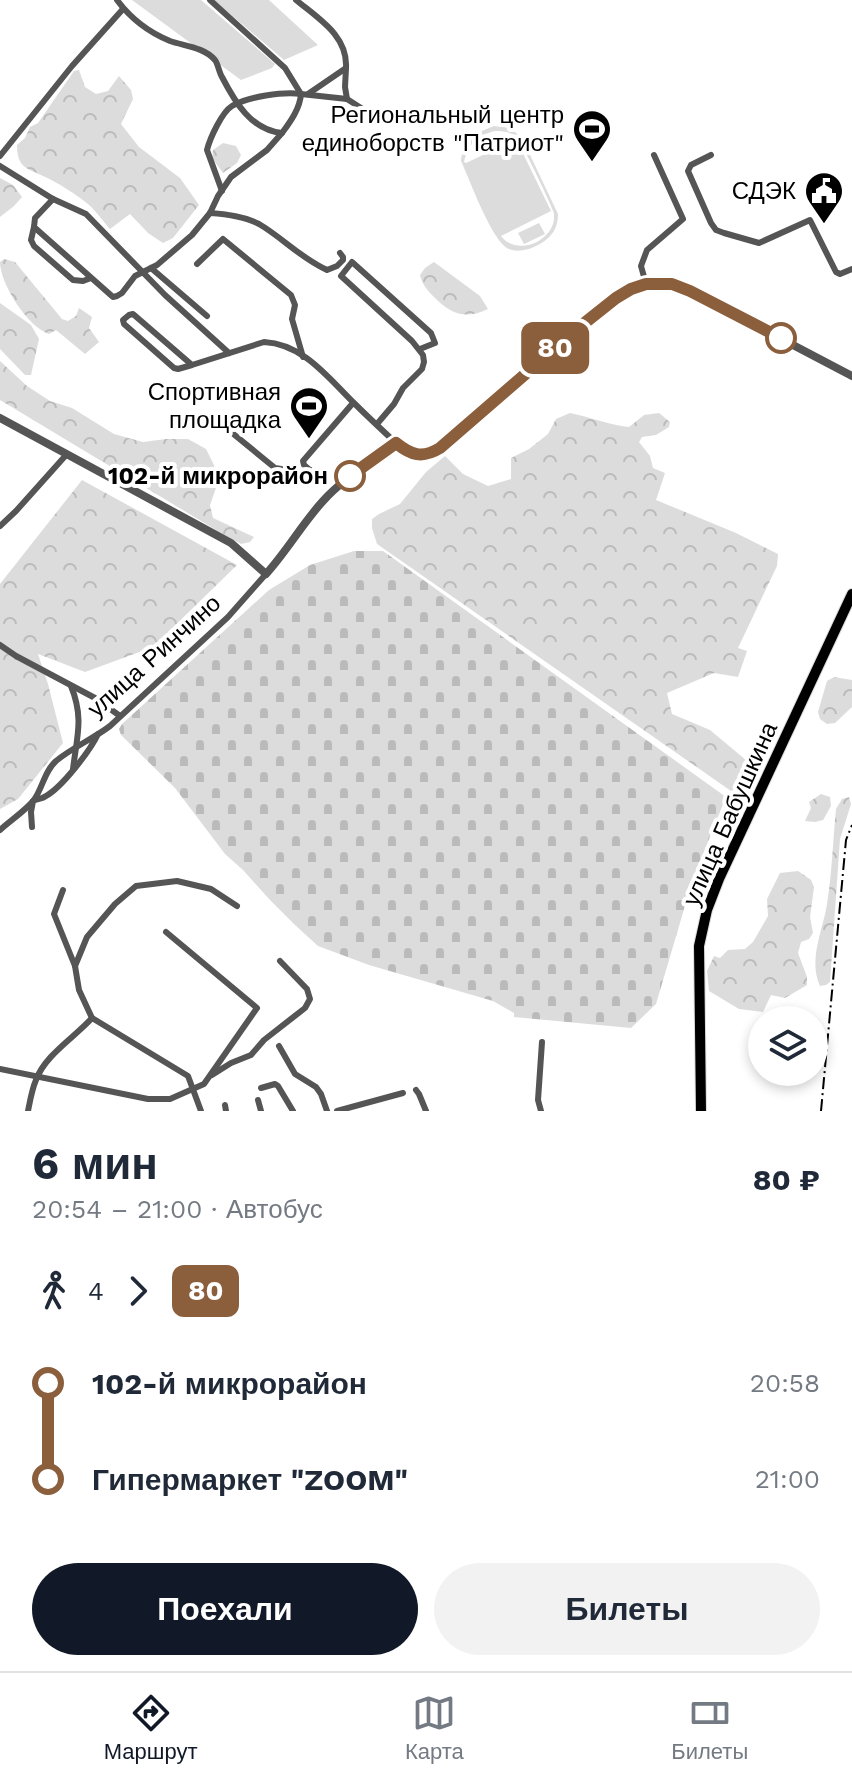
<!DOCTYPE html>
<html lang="ru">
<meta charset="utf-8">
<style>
:root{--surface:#fff;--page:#f2f2f3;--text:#1f2937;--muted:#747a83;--line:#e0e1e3;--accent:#111827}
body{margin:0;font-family:"Work Sans",sans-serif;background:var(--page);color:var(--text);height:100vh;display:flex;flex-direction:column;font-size:30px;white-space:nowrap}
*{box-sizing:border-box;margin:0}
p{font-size:26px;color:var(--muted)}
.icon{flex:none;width:44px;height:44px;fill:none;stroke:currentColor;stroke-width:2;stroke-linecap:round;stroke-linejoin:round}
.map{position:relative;height:1111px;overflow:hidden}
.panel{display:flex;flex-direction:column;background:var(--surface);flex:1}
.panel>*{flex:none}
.badge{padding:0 16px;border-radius:12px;font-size:28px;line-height:52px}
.fabs{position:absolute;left:748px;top:1006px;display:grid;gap:16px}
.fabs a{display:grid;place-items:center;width:80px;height:80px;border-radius:50%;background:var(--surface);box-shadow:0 4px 12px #0003;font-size:40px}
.map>.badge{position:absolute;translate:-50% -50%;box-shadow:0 0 0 4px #fff}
.legs{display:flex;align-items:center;gap:12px;height:88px;padding:0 32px;font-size:26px}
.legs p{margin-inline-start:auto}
.head{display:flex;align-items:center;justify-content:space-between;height:136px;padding:0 32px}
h1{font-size:44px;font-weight:700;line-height:60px}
.button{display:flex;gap:16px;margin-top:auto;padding:16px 32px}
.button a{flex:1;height:92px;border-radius:48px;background:var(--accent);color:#fff;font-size:32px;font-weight:700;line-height:92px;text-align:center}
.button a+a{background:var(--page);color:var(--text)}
ul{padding:0 32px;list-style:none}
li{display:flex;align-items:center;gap:28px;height:96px;font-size:30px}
li i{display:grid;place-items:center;width:12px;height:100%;margin:0 10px;background:currentColor}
li i::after{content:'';width:20px;height:20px;margin:-10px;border:6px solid;border-radius:50%;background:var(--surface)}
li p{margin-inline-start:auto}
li:first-child i{background:linear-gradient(#0000 50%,currentColor 0)}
li:last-child i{background:linear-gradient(currentColor 50%,#0000 0)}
.tab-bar{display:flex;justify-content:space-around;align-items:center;height:112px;border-top:2px solid var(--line);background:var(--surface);font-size:22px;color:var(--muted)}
.tab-bar a{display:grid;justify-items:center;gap:4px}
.tab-bar .on{color:var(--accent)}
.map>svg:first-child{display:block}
.forest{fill:url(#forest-crowns)}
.cemetery{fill:url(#cemetery-stones)}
.garden{fill:#dcdcdc;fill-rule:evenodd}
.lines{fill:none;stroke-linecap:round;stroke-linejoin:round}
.primary-casing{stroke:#dbdbdb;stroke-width:12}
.minor{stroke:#555;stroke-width:6}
.tertiary{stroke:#555;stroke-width:8}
.primary{stroke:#000;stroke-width:10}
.rail{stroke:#000;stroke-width:2;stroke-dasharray:12 4 2 4;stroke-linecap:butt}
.line-1-casing{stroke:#fff;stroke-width:18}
.line-1{stroke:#8b5e3c;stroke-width:12}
.stop-1-dot{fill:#fff;stroke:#8b5e3c;stroke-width:4}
.labels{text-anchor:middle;stroke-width:8;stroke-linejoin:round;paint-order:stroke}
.poi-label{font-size:24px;fill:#000;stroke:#fff;text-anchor:end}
.stop-label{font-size:24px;font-weight:bold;fill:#000;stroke:#fff;text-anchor:end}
.street-label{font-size:24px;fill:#000;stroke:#fff}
</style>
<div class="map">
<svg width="852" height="1111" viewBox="0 0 852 1111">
<defs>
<pattern id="forest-crowns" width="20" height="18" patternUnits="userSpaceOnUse" patternTransform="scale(2)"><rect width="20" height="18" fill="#dcdcdc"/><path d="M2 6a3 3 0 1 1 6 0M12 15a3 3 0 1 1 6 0" fill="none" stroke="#bbb"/></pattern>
<pattern id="cemetery-stones" width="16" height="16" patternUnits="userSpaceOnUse" patternTransform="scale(2)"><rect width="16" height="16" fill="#dcdcdc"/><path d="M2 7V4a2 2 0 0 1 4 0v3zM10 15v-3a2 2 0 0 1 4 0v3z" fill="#bbb"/></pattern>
</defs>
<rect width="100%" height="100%" fill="#fff"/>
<g class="forest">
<path d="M79,70L85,87L96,94L108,91L119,76L131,90L133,99L121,124L139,147L180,178L199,205L173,238L163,243L148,233L130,214L110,229C103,221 96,211 88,204C77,195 57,182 43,176C26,168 17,167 17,145L25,138L30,127L38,123L74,71Z"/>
<path d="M223,143L236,146L241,155L237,163L223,173L212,158L213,150Z"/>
<path d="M0,178L13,185L22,197L14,206L0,217Z"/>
<path d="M4,259L15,262L62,319L68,321L76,316L79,308L92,317L89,328L99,342L85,354L56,330L49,334C28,327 0,284 0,262Z"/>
<path d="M434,262L480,296L488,309C465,320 451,314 434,297C427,290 422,284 420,275L425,268Z"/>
<path d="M0,303L31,325L39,339L31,375H25L0,349Z"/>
<path d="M0,361L27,386L50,401L72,408L114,434L143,442L166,439H188L206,449L214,465L217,485L210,505L213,518L254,537L250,542L241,544L226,536L0,400Z"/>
<path d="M570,413C590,417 609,425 629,427L644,415L659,413L670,422L669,427L656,435L642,437L639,442L650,456L653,468L665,473L656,500L736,533L778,554L777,566L738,648L747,651L738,677L714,673L667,693L672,714L710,730L747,761L755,771C750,784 744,789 731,791L377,544L372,528V519L379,514L400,504L426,472L445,456L463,474L488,486L511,479V458L529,449L548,434L556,419Z"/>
<path d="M82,480L237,565L153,647L85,672L38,654L48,684L63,743L18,799L0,809V584Z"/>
<path d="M834,677L852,680V707L835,723L827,724L820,719L818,712L827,681Z"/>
<path d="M821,794L830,797L831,806L823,820L815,822L805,821L811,808L809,802Z"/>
<path d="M849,797L851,804L840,839L830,982L826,985L820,986C808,959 823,930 827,904C832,873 833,840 836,809L842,799Z"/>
<path d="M798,871L811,880L814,887L810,917L813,933L809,939L801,942L798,953L807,977V985L785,998L771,995L763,1012L739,1009L709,991L707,971L714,956L720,958L728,950L745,949L753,942L768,916L767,899L780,873Z"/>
</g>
<path class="cemetery" d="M354,551H383L726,797L693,879L656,1004L631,1028L514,1017V1013L493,1001L369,965L318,946L295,925L270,900L243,870L225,854L175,788L121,735L119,729L122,724L269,590L310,565Z"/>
<g class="garden">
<path d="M132,0H201L275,64L272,68L241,80Z"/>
<path d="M214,0H269L318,45L284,60Z"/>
<path d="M494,126L510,128L522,138L558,214C558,228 552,237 540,244C531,249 519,253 509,249C492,242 470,180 461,161C462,142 477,132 494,126ZM495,131C504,131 512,132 518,139C523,145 552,206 554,213C554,215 554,217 554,220C550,243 516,256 501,236L551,211L516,139L466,163L464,162C468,144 478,135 495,131Z"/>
<path d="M539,223L545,234L524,244L518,233Z"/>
</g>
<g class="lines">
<g class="primary-casing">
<path id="primary" d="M701,1111L699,946L707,910L719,879L852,594"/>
</g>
<g class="minor">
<path d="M117,0C131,19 148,32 170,41C184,46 204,47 215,60C218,64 219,72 222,77C235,102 251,130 282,133C291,121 300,108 301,94C284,91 247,97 232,106C222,112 210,138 207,150L222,191"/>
<path d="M210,0L285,68L301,94L347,99L375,117"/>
<path d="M296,0C319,19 348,36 346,68L308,94"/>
<path d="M346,68L345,87L347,99"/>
<path d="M711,155L691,165L688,171L711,223L716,230L724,233L759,243L810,220L836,272L840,274L852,269"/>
<path d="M0,156L72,66L123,9"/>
<path d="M0,166L53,199L86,214L165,295L229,353"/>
<path d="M53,199L35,218L34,227L113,297L117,296L122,293L135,276L157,265L192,235L210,213L218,196L231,177L267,150L282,133"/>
<path d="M210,213C226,214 244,216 259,224C283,238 299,257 327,270L337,266L343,260V257L340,253"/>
<path d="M34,227L31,240L34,246L73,280L83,281L91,278"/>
<path d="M197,264L223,239L291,295L295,305L292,319L303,357"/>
<path d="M151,268L207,316"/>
<path d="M646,284L641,266L647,250L683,219L654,155"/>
<path d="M192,365L178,369L174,368L124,324L123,320L129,315L133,314L192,365L264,342C304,344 329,379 355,404C368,417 382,430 396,443"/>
<path d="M377,424L394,404L403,388L422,369L424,362L423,355L412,341L341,276L352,262L431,333L435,343L420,349"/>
<path d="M231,432L275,468L300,472L310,470"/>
<path d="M318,477L304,465L303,461L353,403"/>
<path d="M0,526L16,511L67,454"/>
<path d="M0,645L16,656L95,698L120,716"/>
<path d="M71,686C84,718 77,736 73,769"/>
<path d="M32,827L31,812L33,801C37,799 42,799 46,796C62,787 90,751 98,734"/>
<path d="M0,830C11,820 25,811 34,800C43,787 44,772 56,761C73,747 93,739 110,726L228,617L266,574"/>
<path d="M63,890L54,914L75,966L79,990L92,1018"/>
<path d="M75,966L87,937L115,904L136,886L177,881L211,889L237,906"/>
<path d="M92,1018L188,1076L201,1111"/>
<path d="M279,1046L295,1074L316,1087L321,1094L327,1111"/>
<path d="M0,1069L148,1099H170L204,1084L257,1008L166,932"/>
<path d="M212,1075L231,1063L251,1055L264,1040L305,1008L310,999L307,989L280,961"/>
<path d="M261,1088L275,1084L278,1086L293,1111"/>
<path d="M416,1090L419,1094L426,1111"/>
<path d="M258,1100L261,1111"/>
<path d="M225,1105L226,1111"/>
<path d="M28,1111C30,1101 32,1089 36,1080C45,1055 75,1037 92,1018"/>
<path d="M337,1111L403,1093"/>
<path d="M541,1111L538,1100L542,1042"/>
</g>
<path class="tertiary" d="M0,418L231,543L266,574C287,551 302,524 323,501C344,478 371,462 396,443C417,460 425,458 447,444C489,408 529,370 571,334C594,315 619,290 648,284C663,281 676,286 690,291L852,376"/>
<use href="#primary" class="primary"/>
<path class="rail" d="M821,1111L846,840L852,825"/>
</g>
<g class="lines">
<g class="line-1-casing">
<path id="line-1" d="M350,476L396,443C411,455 422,459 440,448L582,325L616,298L631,289L646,284H672L690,291L781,338"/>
</g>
<use href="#line-1" class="line-1"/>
</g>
<defs>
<g id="stadium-pin" transform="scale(2)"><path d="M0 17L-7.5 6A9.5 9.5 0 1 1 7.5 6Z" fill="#000" stroke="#fff"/><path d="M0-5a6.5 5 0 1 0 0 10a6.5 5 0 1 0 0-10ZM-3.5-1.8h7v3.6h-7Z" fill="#fff"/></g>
<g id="civic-pin" transform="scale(2)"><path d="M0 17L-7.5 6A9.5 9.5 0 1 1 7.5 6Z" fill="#000" stroke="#fff"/><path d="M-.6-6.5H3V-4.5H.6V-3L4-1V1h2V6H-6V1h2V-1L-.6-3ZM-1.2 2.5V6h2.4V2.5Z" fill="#fff"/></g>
</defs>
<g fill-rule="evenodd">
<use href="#stadium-pin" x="592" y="129"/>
<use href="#civic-pin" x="824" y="191"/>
<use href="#stadium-pin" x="309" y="406"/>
</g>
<g class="stop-1-dot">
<circle cx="781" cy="338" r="14"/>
<circle cx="350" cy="476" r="14"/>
</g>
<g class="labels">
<g class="poi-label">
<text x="564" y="123">Региональный центр<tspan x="564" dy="28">единоборств "Патриот"</tspan></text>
<text x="796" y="199">СДЭК</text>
<text x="281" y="400">Спортивная<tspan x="281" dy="28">площадка</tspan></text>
</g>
<g class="stop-label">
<text x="328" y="484">102-й микрорайон</text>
</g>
<g class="street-label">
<text transform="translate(154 656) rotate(-42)" y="8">улица Ринчино</text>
<text transform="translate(730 814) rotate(-66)" y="8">улица Бабушкина</text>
</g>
</g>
</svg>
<div class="fabs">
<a><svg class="icon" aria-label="layers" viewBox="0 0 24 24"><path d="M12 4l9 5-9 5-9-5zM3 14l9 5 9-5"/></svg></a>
</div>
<b class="badge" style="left:555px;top:348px;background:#8b5e3c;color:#fff">80</b>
</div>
<section class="panel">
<div class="head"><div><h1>6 мин</h1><p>20:54 – 21:00 · Автобус</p></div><b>80 ₽</b></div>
<div class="legs"><svg class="icon" aria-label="walk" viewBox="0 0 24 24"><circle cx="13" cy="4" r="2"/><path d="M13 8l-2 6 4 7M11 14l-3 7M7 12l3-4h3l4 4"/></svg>4<svg class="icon" aria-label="forward" viewBox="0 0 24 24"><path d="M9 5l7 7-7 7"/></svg><b class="badge" style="background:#8b5e3c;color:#fff">80</b></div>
<ul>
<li><i style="color:#8b5e3c"></i><b>102-й микрорайон</b><p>20:58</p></li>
<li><i style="color:#8b5e3c"></i><b>Гипермаркет &quot;ZOOM&quot;</b><p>21:00</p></li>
</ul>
<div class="button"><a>Поехали</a><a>Билеты</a></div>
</section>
<nav class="tab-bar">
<a class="on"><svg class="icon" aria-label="directions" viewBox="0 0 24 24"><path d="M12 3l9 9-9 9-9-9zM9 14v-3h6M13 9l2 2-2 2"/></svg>Маршрут</a>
<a><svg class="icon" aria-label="map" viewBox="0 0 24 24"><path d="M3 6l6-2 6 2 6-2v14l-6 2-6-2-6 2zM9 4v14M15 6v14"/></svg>Карта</a>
<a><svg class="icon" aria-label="tickets" viewBox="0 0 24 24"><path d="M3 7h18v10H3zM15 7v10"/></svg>Билеты</a>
</nav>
